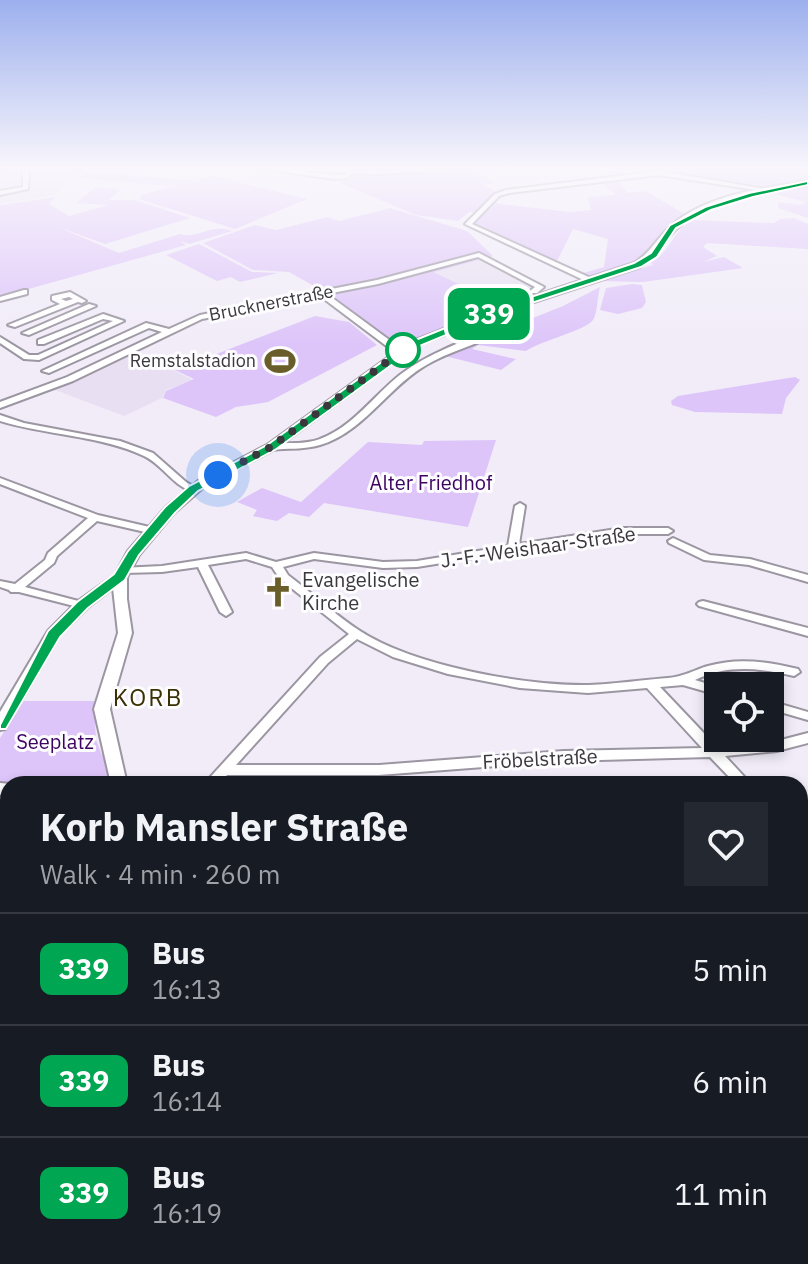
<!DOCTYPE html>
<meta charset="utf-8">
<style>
:root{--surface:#171b24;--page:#242831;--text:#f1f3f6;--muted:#9ea1a6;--line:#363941}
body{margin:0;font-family:"IBM Plex Sans",sans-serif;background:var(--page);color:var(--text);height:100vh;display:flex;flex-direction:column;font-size:30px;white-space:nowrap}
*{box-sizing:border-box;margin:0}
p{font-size:26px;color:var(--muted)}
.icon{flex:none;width:44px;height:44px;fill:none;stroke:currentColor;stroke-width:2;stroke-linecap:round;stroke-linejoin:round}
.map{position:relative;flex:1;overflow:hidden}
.sheet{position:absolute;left:0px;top:776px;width:808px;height:488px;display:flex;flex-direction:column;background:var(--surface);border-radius:24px 24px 0 0;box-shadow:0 4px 12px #0003}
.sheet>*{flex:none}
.badge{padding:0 16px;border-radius:12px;font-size:28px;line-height:52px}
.buttons{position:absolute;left:704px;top:672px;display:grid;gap:16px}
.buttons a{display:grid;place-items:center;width:80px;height:80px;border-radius:0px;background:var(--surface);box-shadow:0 4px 12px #0003;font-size:40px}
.you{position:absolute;width:40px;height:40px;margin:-20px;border:6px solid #fff;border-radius:50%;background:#1a73e8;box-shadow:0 0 0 12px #1a73e833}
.map>.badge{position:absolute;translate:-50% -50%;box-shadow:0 0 0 4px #fff}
.round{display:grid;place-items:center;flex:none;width:84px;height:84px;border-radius:0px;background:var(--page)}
.head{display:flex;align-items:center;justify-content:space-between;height:136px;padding:0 40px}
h1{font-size:38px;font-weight:700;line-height:60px}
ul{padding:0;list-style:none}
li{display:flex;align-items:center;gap:24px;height:112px;padding:0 40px;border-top:2px solid var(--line)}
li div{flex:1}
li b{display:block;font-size:30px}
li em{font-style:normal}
li .badge{min-width:88px;font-weight:700;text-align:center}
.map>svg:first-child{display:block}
.built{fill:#e8e0f2}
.green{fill:#ddc5f9}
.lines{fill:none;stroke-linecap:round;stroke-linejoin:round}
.minor-casing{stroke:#9b96a1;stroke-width:4}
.tertiary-casing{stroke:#9b96a1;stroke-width:4}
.minor{fill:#fff;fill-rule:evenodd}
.tertiary{fill:#fff;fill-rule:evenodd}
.line{fill:#00a651;stroke:#fff;stroke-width:2}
.walk{stroke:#3a383d;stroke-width:8;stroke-dasharray:0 14.4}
.stop-dot{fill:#fff;stroke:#00a651;stroke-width:4}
.labels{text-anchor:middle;stroke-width:6;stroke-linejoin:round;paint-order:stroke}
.far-street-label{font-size:18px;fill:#3a383d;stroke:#fdfcfe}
.far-poi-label{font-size:18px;fill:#3a383d;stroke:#fdfcfe;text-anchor:end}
.park-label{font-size:20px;fill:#3c0360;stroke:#fdfcfe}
.street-label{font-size:20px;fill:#3a383d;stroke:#fdfcfe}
.poi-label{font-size:20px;fill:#3a383d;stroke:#fdfcfe;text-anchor:start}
.quarter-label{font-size:24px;letter-spacing:2px;fill:#3a3004;stroke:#fdfcfe}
</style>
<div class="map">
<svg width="808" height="1264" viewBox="0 0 808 1264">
<rect width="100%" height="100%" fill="#f1ecf8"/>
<g class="built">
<path d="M0,168L82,167L85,168L55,195L0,204Z"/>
<path d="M485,258L537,287L495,301L433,271Z"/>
<path d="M137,352L193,380L166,390L162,398L124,416L55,390Z"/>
</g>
<g class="green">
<path d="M637,167H808V182L770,189L671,173L631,171Z"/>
<path d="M474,170L495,183L484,185L498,193L477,213L469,212L458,221L416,215L340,183L358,173Z"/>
<path d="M87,172L196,181L214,176L307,199L235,229L139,199L142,195L184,183L168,186L79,178Z"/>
<path d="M617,178L628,193L646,191L686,215L669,225L661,242L640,262L593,278L580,274L604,267L608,239L573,229L556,263L474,223L494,203L570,212L591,210L588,197L616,195L599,180Z"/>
<path d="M808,186V218L778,208V202L801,205L806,202L771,193Z"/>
<path d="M96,187L120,190L109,200H135L190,218L105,244L58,227L119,253L180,234C198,240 209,223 232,231L189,244L180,241L186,245L0,297V205L56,197L49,204L69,216L108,205L76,203Z"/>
<path d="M390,208L467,231L493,256L434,272L505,306L400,347L323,291L289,272L253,270L203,243L255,225L276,230L327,217L339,221Z"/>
<path d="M794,218L808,224V249L707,243L703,247L717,256L703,262L724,257L743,268L643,282L599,281L653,265L651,263C670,252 673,231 692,220L774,223L780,219Z"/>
<path d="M199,244L252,272L278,273L240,282L231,277L217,281L166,255Z"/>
<path d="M632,284L642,285L646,302L642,308L618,314L600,310L606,288Z"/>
<path d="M600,287C597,297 598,312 593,320C585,331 542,340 526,351L478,345L472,349L516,359L501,370L441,355L563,306Z"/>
<path d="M315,316L349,322L377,345L268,402L236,407L216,417L163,398L166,391L194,379L175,370Z"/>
<path d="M795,377L800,380L786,398L782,414L695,412L672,405L671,401L678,396Z"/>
<path d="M496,440L468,527L324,503L309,517L289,513L277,521L253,516L257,510L237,502L262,488L301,502L368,442L422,445L424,441Z"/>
<path d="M24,701H94L96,740L102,755H107C109,768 113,779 96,784L0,783V738Z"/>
</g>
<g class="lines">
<g class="minor-casing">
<g id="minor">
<path d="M0,167H8L0,169Z"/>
<path d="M23,167H29L28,189L0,195V191L23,187Z"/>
<path d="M249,167H264L334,175H345L353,169L356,171L348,178L334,179Z"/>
<path d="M659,171L772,190L769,192L659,175L509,193L499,196L472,224L593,279L594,281L590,283L465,224L495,194L506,190Z"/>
<path d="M479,253L544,287L537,293H531L530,291L535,287L478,257L378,284L327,294L403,350V354H397L320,296L202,319L73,381L0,408V402L67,377L162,332L149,328L49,373L42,371L146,323L169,329L200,315L377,280Z"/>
<path d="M24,290H27V294L0,301V297Z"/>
<path d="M70,292L86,301L82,303L78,302L15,327L8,325L60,304L52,300V296ZM69,297L73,299L66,301L61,299Z"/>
<path d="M89,304L96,306L29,335L22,333Z"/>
<path d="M103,314L124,321L39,360L24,359L0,343V337L29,355H38L113,321L103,319L44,344H38V340Z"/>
<path d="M495,329L502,331C479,345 448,351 423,367C387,389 362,433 320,445C304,450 287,448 271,450L266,447L271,444C287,442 305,445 320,439C353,427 374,395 401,374C429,353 463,341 495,329Z"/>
<path d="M0,415L24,423L120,441L153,453L186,482L198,489L193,492C172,485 163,465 144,456C103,436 45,435 0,421Z"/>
<path d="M0,478L98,515L158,529L159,531L154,534L97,521L57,556L54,563L25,587L86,603L88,605L86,607L82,608L19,592H11L9,590L0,587V581L15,584L45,560L48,553L88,518L0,484Z"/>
<path d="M520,503L525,506L519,544L623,528H668L673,531L668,534H623L417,567L383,568L314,559L283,567L288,575C312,593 335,615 360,631C414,666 525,686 589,685C615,684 642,680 668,678C683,677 694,670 708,666C739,657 768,662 798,669L800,672L794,676C759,668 728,664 695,680L718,687V695L683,685L660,687L717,747L777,741L808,733V743L777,751L725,756L751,784H736L710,757L564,761L379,775H227L219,784H204L320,657L349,634L280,579L272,567L246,559L208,565L232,612L226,616L220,612L198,567L162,572L124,573L120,572L118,570L120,568L162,566L246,553L276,562L314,553L383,562L417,561L508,546L515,506ZM357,639L393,657L448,674L520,688L588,693L647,688L702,748L564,751L379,765H236L328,663Z"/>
<path d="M673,538L710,555L750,559L808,575V582L749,565L704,560L669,543L668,541Z"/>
<path d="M703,601L808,628V636L699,606L697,604L699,602Z"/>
<path d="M770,701L808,712V720L770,709Z"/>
<path d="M8,822C8,831 11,840 0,844C0,834 0,825 8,822Z"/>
<path d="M800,842L808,847V863L800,858Z"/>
<path d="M800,1083L808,1086V1106L800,1102Z"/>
<path d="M0,1176L8,1177V1197L0,1196Z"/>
<path d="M8,1221V1256H13L11,1264H0V1226Z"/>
<path d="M585,1256H609L612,1264H588Z"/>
</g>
</g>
<g class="tertiary-casing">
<g id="tertiary">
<path d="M283,167L377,170L491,167L377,174L286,169Z"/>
<path d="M808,181V185C765,192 713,197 679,227C664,239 657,256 640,267L492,316L414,347L275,449L206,485L174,513L139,555L127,577V599L132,633L110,709L127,784H111L94,709L118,633L113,588L87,608L59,636L5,729L0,730V712L48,631L77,602L115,575L128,551L166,507L198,481L267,445L408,343L486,312L634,263C651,253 658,236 673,224C709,194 764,188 808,181Z"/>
<path d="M0,783L11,784H8V795H0Z"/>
<path d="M88,1256H112L110,1264H86Z"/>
</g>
</g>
<use href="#minor" class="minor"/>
<use href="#tertiary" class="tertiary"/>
</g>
<linearGradient id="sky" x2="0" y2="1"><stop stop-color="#9db0ee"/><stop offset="0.49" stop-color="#f9f6fc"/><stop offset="1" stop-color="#f9f6fc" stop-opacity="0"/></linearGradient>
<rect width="808" height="344" fill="url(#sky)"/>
<path class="line" d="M808,181V185L753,197L711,210L676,228L657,257L641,267L492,316L415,348L275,450L198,491L175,513L139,555L125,580L88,608L60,637L6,729H0V725L48,631L77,602L114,574L128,551L165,507L189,486L267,445L408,343L485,312L634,263L651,253L670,225L705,207L749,193Z"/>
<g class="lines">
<path class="walk" d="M218,475L271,447L403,350"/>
</g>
<defs>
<g id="stadium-bare" transform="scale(2.4)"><path d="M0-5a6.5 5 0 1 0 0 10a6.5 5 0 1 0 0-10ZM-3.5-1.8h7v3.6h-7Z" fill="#695d2a" stroke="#fdfcfe" stroke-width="2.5" paint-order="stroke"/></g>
<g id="church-bare" transform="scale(2.4)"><path d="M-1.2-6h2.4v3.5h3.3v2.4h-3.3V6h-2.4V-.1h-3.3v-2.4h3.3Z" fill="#695d2a" stroke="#fdfcfe" stroke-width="2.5" paint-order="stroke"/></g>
</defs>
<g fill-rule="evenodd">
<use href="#stadium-bare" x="280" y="361"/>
<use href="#church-bare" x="278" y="592"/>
</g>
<circle class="stop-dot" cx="403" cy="350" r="16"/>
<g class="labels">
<g class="far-street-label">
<text transform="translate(271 303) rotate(-11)" y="6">Brucknerstraße</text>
</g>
<g class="far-poi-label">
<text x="256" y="367">Remstalstadion</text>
</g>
<g class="park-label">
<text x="431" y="490">Alter Friedhof</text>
<text x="55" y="749">Seeplatz</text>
</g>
<g class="street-label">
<text transform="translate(538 547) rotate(-8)" y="7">J.-F.-Weishaar-Straße</text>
<text transform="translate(540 759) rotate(-3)" y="7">Fröbelstraße</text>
</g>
<g class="poi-label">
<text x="302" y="587">Evangelische<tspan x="302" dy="23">Kirche</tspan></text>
</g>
<g class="quarter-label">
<text x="148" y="706">KORB</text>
</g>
</g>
</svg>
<div class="buttons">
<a><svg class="icon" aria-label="locate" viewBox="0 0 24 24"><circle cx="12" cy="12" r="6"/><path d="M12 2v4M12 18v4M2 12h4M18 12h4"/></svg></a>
</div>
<div class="you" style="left:218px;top:475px"></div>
<b class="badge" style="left:489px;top:314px;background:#00a651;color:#fff">339</b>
<section class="sheet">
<div class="head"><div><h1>Korb Mansler Straße</h1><p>Walk · 4 min · 260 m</p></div><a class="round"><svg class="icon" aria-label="heart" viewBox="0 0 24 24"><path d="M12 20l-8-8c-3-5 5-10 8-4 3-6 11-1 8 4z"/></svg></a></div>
<ul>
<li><span class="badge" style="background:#00a651;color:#fff">339</span><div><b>Bus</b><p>16:13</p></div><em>5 min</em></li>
<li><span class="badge" style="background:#00a651;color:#fff">339</span><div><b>Bus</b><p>16:14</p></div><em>6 min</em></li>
<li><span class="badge" style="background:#00a651;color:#fff">339</span><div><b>Bus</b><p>16:19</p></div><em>11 min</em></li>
</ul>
</section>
</div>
